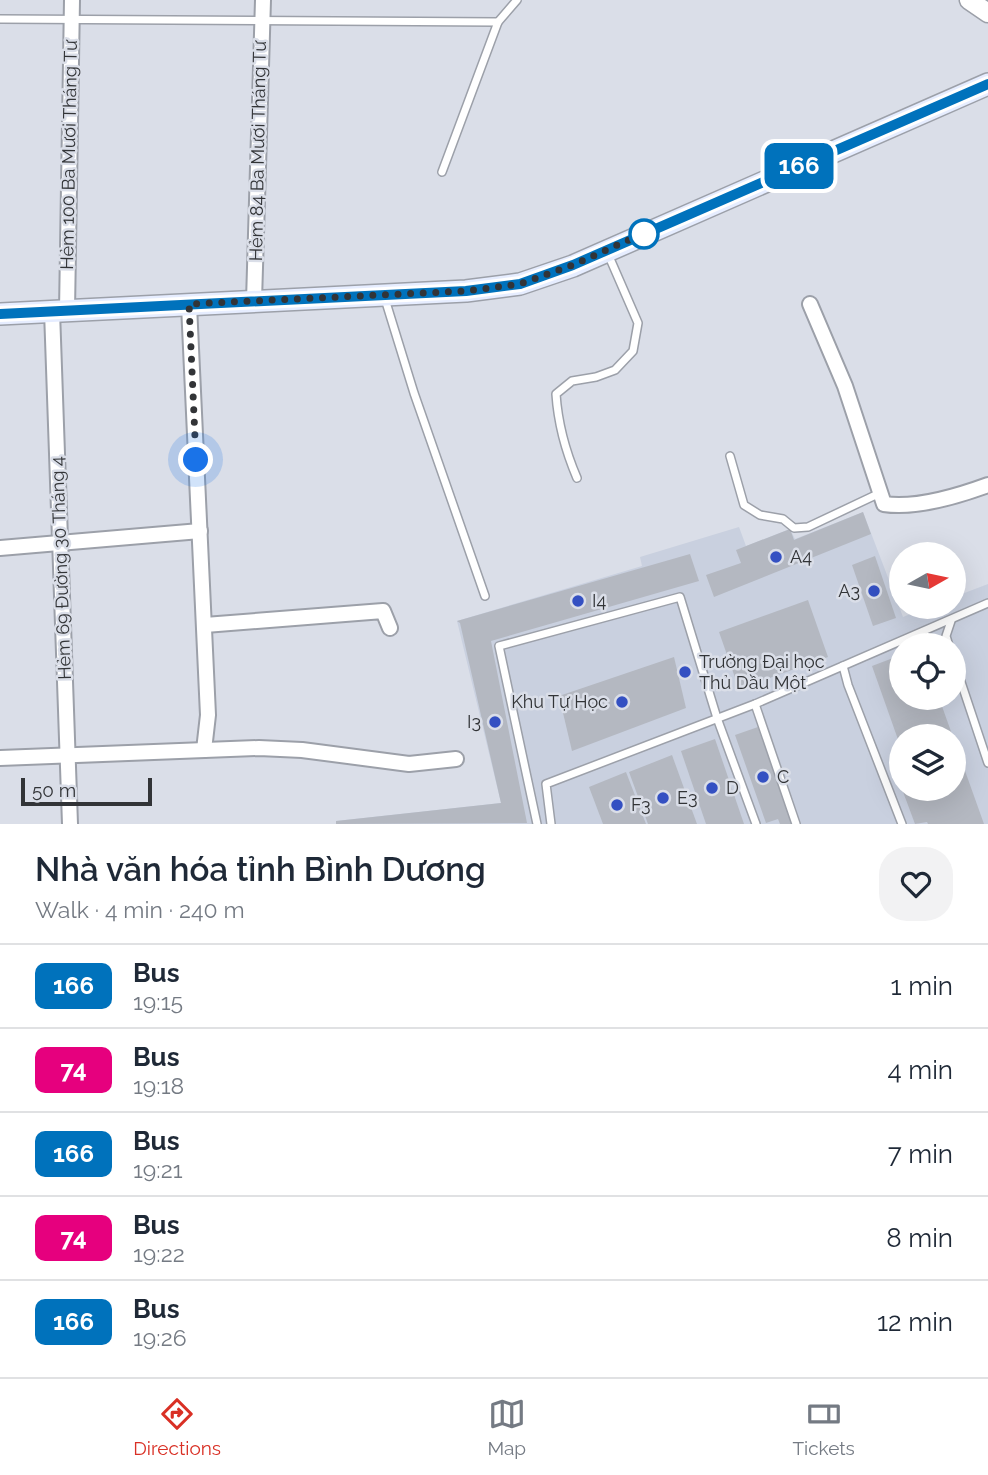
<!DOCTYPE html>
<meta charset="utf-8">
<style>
:root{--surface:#fff;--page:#f2f2f3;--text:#1f2937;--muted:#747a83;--line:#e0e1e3;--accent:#d93025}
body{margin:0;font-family:Raleway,sans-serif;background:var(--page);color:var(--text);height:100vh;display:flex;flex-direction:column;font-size:26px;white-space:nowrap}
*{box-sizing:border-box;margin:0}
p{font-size:23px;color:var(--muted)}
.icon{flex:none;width:38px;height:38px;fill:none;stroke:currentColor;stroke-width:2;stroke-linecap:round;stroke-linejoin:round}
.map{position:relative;height:824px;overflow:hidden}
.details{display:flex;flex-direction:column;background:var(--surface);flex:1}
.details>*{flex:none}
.badge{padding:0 14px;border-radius:10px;font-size:24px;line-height:46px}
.needle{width:46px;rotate:81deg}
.fabs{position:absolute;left:889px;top:542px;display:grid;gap:14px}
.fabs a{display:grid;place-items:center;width:77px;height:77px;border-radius:50%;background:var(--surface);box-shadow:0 7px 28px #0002;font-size:35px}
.scale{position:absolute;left:21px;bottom:18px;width:131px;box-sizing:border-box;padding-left:7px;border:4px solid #323437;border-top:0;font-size:19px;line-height:24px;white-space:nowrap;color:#323437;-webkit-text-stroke:5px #dadee8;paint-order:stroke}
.you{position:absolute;width:35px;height:35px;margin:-18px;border:5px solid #fff;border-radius:50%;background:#1a73e8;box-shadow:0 0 0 10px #1a73e833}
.map>.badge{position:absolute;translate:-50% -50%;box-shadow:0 0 0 4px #fff}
.round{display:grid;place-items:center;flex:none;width:74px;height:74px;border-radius:28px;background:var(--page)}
.summary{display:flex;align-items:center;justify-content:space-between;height:119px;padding:0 35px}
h1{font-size:33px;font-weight:600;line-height:52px}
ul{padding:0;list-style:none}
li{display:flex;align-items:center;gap:21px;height:84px;padding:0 35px;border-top:2px solid var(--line)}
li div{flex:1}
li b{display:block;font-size:26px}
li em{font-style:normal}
li .badge{min-width:77px;font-weight:700;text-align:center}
.menu{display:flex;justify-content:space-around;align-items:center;height:98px;border-top:2px solid var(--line);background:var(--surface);font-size:19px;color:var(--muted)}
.menu a{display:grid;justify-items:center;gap:4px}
.menu .on{color:var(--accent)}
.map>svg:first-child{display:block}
.built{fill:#c9d0df;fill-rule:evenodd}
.building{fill:#b4b8c1}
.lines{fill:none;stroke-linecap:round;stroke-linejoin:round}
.service-casing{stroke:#9ca0a9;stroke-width:10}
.minor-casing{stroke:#9ca0a9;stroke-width:18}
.tertiary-casing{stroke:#9ca0a9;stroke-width:21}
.secondary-casing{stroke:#9ca0a9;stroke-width:24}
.service{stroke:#fff;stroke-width:7}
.minor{stroke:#fff;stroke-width:14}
.tertiary{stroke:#fff;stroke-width:18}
.secondary{stroke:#e6edff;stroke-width:21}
.line-casing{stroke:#fff;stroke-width:16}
.line{stroke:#0072bc;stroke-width:10}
.walk{stroke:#323437;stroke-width:7;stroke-dasharray:0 12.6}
.stop-dot{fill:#fff;stroke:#0072bc;stroke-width:3.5}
.poi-dot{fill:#3450c2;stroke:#dadee8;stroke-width:2.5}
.labels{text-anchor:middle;stroke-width:5;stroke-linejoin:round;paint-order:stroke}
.street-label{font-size:18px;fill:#323437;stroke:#dadee8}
.poi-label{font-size:18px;fill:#323437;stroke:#dadee8;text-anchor:start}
</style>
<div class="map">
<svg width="988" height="824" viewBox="0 0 988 824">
<rect width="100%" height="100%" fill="#dadee8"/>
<path class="built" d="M863,512L903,617L928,607H954V597L988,584V824H336V821L501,803L457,621L642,566L640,557L739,527L746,546L790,529L795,539ZM901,646H954V698H901ZM901,737H954V789H901Z"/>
<g class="building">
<path d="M863,512L871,534L714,597L706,575L741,563L736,550L790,529L794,540Z"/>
<path d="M690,554L699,581L491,641L527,823L336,824V821L501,803L460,623L457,621Z"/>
<path d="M875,556L896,618L873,626L852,565Z"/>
<path d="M808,600L828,657L739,689L719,632Z"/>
<path d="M901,655V698H939L953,737H901V748L872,666Z"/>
<path d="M674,657L686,708L572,751L559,696Z"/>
<path d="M758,727L792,824H780L778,819L766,823L735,735Z"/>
<path d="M715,739L744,824H706L681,751Z"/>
<path d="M954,740L984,824H928L927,822L915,824L902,789H954Z"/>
<path d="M672,755L697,824H648L629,772Z"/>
<path d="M626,772L646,824H603L589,787Z"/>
</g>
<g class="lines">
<g class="service-casing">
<g id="service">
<path d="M0,19L498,22"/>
<path d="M442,172L498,22L517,0"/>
<path d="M385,299L414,393L485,596"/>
<path d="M730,456L744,505L760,515L783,519L794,528L808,527L880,493"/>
<path d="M577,478C565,450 558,424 556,394L572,381L596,377L615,370L633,351L638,323L608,254"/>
<path d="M949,646L946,636L951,621"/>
<path d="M954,661L988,763"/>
<path d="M843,666L848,685L902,824"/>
<path d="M755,704L796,824"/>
<path d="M537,824L499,646L680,597L717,718L756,824"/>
<path d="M551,824L546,784L755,704L988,603"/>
</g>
</g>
<g class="minor-casing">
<g id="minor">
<path d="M254,301L263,0"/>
<path d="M810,304L845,386L884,504C916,509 958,496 988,485"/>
<path d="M189,305L208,715L204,750"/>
<path d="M52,311L70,824"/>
<path d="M67,311L72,0"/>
<path d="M0,548L200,531"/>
<path d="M205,625L383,611L390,628"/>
<path d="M0,758L259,748L302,750L409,764L456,759"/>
</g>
</g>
<g class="tertiary-casing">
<path id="tertiary" d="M969,0L988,13"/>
</g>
<g class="secondary-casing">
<path id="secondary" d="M0,314L466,291L520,284L573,266L988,84"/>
</g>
<use href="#service" class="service"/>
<use href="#minor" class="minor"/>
<use href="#tertiary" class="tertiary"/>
<use href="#secondary" class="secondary"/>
</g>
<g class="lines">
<g class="line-casing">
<path id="line" d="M0,314L466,291L520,284L573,265L988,84"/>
</g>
<use href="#line" class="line"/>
<path class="walk" d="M196,460L189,304L466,291L520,284L573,265L653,229L644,234"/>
</g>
<circle class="stop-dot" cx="644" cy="234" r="14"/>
<g class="poi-dot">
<circle cx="776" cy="557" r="7"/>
<circle cx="874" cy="591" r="7"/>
<circle cx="578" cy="601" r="7"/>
<circle cx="685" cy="672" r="7"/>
<circle cx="622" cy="702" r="7"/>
<circle cx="495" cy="722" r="7"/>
<circle cx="763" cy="777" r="7"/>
<circle cx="712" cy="788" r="7"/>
<circle cx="663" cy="798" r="7"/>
<circle cx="617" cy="805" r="7"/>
</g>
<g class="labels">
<g class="street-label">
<text transform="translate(258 151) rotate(-89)" y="6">Hẻm 84 Ba Mươi Tháng Tư</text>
<text transform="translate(69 155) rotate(-89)" y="6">Hẻm 100 Ba Mươi Tháng Tư</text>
<text transform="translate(61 568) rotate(-92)" y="6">Hẻm 69 Đường 30 Tháng 4</text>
</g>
<g class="poi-label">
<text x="790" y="563">A4</text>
<text x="860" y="597" text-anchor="end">A3</text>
<text x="592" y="607">I4</text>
<text x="699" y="668">Trường Đại học<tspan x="699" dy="21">Thủ Dầu Một</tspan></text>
<text x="608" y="708" text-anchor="end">Khu Tự Học</text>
<text x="481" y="728" text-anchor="end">I3</text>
<text x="777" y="783">C</text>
<text x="726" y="794">D</text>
<text x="677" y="804">E3</text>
<text x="631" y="811">F3</text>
</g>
</g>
</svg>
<div class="fabs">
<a><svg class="needle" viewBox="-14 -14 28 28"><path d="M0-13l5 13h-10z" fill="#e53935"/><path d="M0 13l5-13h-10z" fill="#747a83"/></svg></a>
<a><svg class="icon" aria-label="locate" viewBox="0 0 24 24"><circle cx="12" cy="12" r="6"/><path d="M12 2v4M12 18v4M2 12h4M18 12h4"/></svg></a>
<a><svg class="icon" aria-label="layers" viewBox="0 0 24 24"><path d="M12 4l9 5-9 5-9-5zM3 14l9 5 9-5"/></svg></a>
</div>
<div class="scale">50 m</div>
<div class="you" style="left:196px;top:460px"></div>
<b class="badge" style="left:799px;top:166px;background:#0072bc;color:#fff">166</b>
</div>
<section class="details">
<div class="summary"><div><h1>Nhà văn hóa tỉnh Bình Dương</h1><p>Walk · 4 min · 240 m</p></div><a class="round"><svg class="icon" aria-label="heart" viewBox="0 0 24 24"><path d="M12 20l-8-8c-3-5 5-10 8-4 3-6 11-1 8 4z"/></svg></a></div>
<ul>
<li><span class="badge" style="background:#0072bc;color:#fff">166</span><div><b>Bus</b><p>19:15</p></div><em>1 min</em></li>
<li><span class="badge" style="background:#e6007e;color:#fff">74</span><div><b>Bus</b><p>19:18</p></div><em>4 min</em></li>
<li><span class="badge" style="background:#0072bc;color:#fff">166</span><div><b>Bus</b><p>19:21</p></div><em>7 min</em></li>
<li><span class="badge" style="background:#e6007e;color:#fff">74</span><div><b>Bus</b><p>19:22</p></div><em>8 min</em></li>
<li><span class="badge" style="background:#0072bc;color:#fff">166</span><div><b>Bus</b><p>19:26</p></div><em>12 min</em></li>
</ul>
</section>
<nav class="menu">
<a class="on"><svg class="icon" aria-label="directions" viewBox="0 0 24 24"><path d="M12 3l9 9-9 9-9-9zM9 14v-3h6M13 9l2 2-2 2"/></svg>Directions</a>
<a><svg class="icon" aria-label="map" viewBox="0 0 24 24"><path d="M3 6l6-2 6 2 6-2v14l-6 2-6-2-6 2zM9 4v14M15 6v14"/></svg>Map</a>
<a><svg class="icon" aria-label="tickets" viewBox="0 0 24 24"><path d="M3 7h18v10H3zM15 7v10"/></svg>Tickets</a>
</nav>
